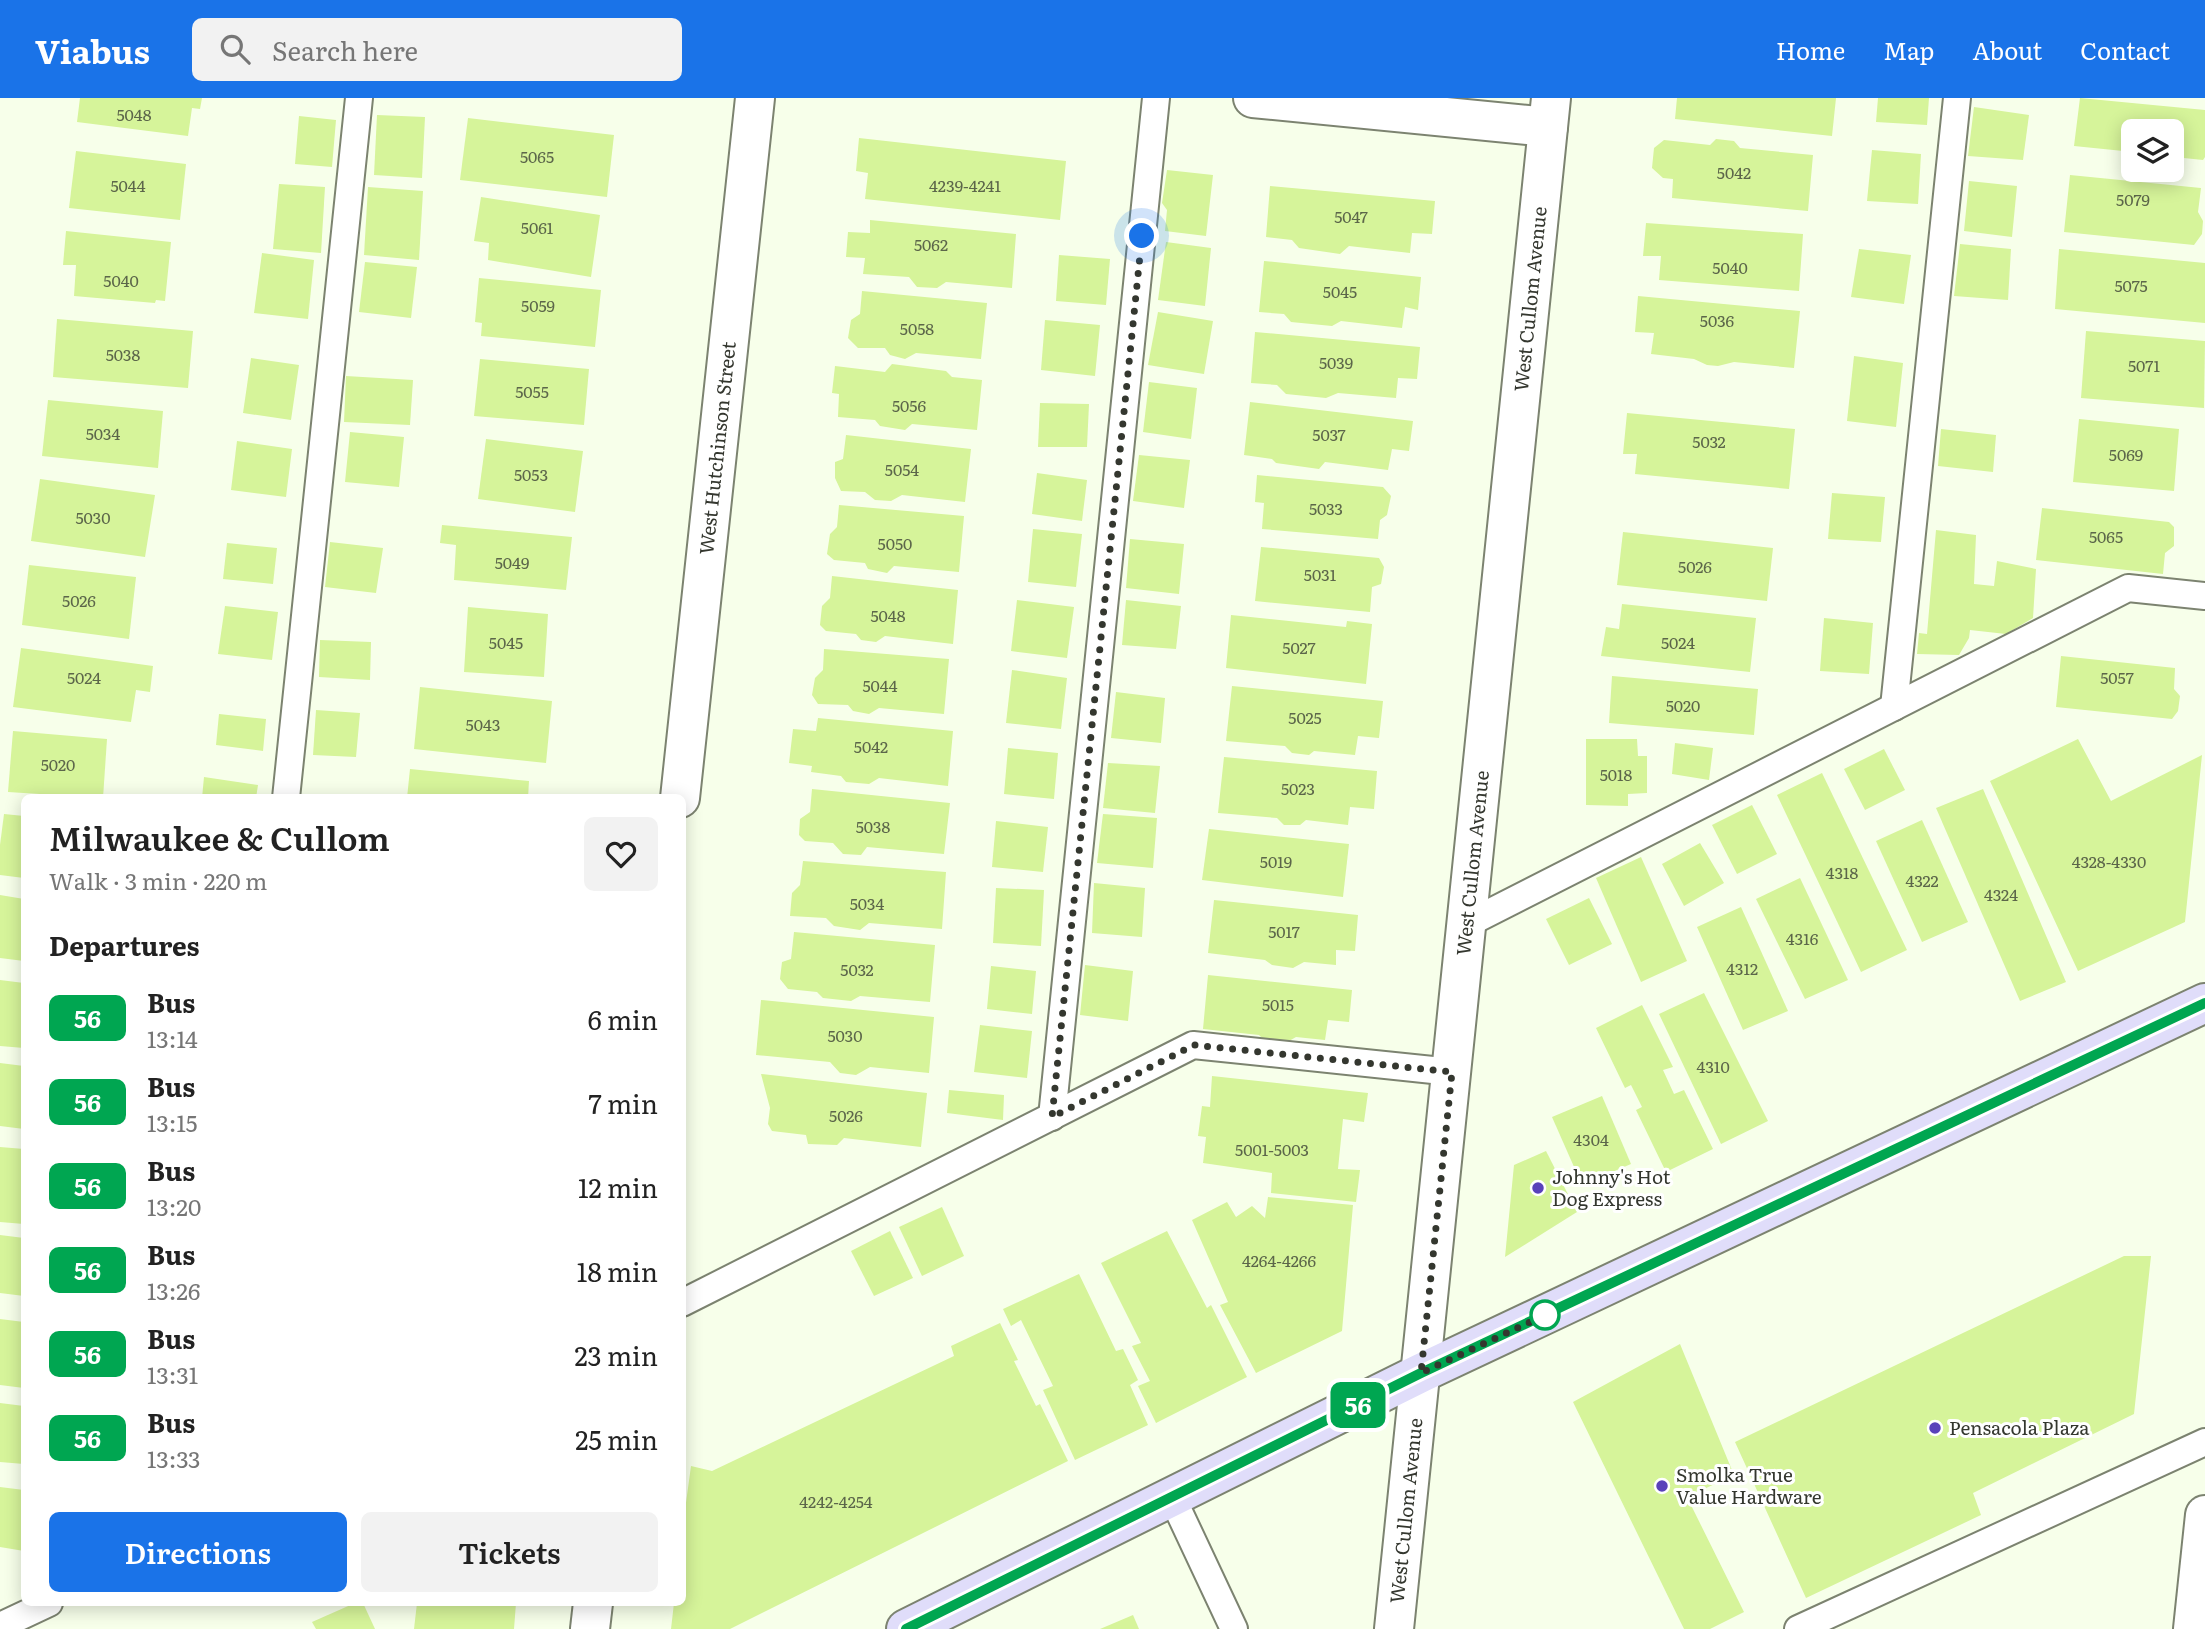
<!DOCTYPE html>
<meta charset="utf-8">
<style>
:root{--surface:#fff;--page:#f2f2f2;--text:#222;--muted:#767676;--accent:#1a73e8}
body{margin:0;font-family:Literata,serif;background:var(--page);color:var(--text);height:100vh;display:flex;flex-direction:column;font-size:26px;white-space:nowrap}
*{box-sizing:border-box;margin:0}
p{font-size:23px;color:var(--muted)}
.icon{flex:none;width:38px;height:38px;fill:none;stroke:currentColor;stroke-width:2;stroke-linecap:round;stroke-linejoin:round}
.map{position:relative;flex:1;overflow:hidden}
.sheet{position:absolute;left:21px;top:696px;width:665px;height:812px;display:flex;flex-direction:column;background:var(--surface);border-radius:10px;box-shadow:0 4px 18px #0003}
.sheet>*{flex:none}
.badge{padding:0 14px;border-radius:10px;font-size:24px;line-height:46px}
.controls{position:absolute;left:2121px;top:21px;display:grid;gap:14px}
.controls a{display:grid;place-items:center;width:63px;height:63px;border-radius:10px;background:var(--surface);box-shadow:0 4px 18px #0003;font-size:35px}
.you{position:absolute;width:35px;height:35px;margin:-18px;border:5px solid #fff;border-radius:50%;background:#1a73e8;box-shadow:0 0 0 10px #1a73e833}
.map>.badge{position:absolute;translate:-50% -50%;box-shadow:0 0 0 4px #fff}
h2{padding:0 28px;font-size:26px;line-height:63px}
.round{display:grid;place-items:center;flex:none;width:74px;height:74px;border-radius:10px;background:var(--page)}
.overview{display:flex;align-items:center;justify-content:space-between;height:119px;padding:0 28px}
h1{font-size:33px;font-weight:600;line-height:52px}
.primary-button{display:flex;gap:14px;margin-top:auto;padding:14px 28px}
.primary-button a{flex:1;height:80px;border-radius:10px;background:var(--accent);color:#fff;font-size:28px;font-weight:600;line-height:80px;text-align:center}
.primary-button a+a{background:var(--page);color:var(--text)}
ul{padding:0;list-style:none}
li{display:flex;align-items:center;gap:21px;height:84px;padding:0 28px}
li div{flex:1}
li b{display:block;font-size:26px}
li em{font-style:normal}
li .badge{min-width:77px;font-weight:700;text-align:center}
header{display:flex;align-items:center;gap:42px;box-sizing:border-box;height:98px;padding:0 35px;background:var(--accent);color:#fff}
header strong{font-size:33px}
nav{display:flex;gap:38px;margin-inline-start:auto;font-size:24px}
.search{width:490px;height:63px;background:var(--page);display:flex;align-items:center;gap:18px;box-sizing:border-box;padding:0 24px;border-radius:10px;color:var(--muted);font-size:26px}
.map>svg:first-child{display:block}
.building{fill:#d6f49a}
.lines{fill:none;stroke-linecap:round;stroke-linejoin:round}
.lane-casing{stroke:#7c8370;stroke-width:30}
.street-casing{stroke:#7c8370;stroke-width:42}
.secondary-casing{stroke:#7c8370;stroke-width:42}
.lane{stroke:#fff;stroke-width:26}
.street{stroke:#fff;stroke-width:38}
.secondary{stroke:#e0ddfa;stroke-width:38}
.line-casing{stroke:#fff;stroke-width:16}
.line{stroke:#00a651;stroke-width:10}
.walk{stroke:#34372f;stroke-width:7;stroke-dasharray:0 12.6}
.poi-dot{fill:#5942ba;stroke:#fff;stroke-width:2.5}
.stop-dot{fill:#fff;stroke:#00a651;stroke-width:3.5}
.labels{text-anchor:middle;stroke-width:6;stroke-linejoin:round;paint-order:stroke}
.number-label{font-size:16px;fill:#5c664a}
.street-label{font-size:19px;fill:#34372f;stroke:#fff}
.poi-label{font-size:19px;fill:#34372f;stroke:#fff;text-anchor:start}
</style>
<header>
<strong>Viabus</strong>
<div class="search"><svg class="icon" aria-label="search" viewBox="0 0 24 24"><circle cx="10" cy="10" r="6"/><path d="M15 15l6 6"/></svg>Search here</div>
<nav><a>Home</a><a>Map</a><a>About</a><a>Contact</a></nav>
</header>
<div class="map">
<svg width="2205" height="1531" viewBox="0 0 2205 1531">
<rect width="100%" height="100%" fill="#f7ffea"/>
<g class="building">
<path d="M80,0H202L200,11L192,10L188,38L77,24Z"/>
<path d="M1677,0H1836L1832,38L1675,21Z"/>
<path d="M1878,0H1929L1927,27L1876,24Z"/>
<path d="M2080,0L2205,12V59L2203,62L2174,59L2172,61V33H2133V54L2074,48Z"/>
<path d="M1974,9L2029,17L2023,62L1968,58Z"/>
<path d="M377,17L425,19L422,80L374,77Z"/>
<path d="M299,18L336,22L332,69L295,66Z"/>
<path d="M468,20L614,37L607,99L460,82Z"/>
<path d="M859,40L1066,63L1060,122L865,101L868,75L856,73Z"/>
<path d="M1716,41L1734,43L1740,50L1813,57L1808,113L1672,100L1673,81L1663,80L1652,70L1654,50L1664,42L1710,47Z"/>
<path d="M1872,52L1921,56L1918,106L1867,103Z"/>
<path d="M76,53L186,66L180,122L69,110Z"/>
<path d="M1167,72L1213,77L1206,138L1165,133L1167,112L1162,105Z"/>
<path d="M2070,77L2201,90L2198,114L2203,123L2202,136L2194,147L2064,134Z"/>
<path d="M1969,83L2017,88L2012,139L1964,133Z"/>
<path d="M279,86L325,89L321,155L273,151Z"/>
<path d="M1270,88L1435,103L1432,136L1412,135L1410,155L1349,148L1340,156L1299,150L1292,142L1266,139Z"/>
<path d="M368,89L423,93L419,162L364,157Z"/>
<path d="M481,99L600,117L591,179L488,162L489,145L474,143Z"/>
<path d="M870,122L1016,136L1012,190L946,184L937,190L917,189L909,179L863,176L865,160L846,159L848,134L870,135Z"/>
<path d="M1646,125L1803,136L1799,193L1659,182L1661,158H1643Z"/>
<path d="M66,133L171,144L165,203L156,202L155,205L74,198L76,167H63Z"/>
<path d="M1166,144L1211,150L1205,208L1158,202Z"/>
<path d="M1960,146L2011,151L2008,202L1954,198Z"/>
<path d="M1859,151L1911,157L1904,206L1851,199Z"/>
<path d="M2059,151L2205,165V225L2055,211Z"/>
<path d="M262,155L314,162L308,221L254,215Z"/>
<path d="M1059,157L1110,161L1106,207L1056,203Z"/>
<path d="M1264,163L1421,179L1418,212L1405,209L1402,230L1341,223L1332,228L1291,224L1284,216L1259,214Z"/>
<path d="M365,164L417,169L411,220L359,214Z"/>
<path d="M479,180L601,192L595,249L481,238L482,225L475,224Z"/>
<path d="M862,193L987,205L981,261L916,255L905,261L890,257L885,250H858L848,240L851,222L860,216Z"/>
<path d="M1638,198L1800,213L1794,270L1734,264L1718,268L1707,267L1694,261L1651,256L1654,235L1635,234Z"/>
<path d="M1158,214L1213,223L1204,276L1148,267Z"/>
<path d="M57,221L193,233L188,290L53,279Z"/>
<path d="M1045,222L1100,227L1095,278L1041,272Z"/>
<path d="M2086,233L2205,243L2204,310L2081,300Z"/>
<path d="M1255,234L1420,249L1417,281L1398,280L1396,300L1338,295L1326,300L1286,296L1277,287L1251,285Z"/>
<path d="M1854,258L1903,265L1896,329L1847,323Z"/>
<path d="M251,260L299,267L291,322L243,315Z"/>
<path d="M480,261L589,271L584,327L474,318Z"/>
<path d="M892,266L946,273L952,279L982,282L977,332L912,326L905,332L880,328L875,322L838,319L839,296L832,295L835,268L885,274Z"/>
<path d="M346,278L413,282L410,327L344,324Z"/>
<path d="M1149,284L1197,290L1191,341L1143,334Z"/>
<path d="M48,302L163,313L158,370L42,358Z"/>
<path d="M1250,304L1413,323L1409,353L1392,351L1388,372L1325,364L1319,371L1276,365L1272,361L1244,357Z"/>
<path d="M1040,305L1089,306L1087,349H1038Z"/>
<path d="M1627,315L1795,331L1789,391L1635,376L1637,356H1623Z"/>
<path d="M2079,321L2179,331L2174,393L2073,384Z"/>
<path d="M1941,331L1996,337L1993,374L1938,368Z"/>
<path d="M350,334L404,339L399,389L345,384Z"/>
<path d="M846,337L971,351L965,404L902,397L891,403L875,402L865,394L841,393L835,380V364L843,361Z"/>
<path d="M486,341L583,353L575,414L478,401Z"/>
<path d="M237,343L292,351L286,399L231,392Z"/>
<path d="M1139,357L1190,362L1184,410L1133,403Z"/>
<path d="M1037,375L1087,382L1082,423L1032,416Z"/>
<path d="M1257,377L1383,389L1391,398L1387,417L1380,422L1378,441L1262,431L1264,405L1255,404Z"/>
<path d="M40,381L155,397L145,459L31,443Z"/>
<path d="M1832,395L1885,399L1881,444L1828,441Z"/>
<path d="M839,407L964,418L959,474L894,468L887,475L868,471L865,465L834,462L827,456L830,436L837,429Z"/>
<path d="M2042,410L2169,424L2174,429V448L2165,455L2163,476L2036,462Z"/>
<path d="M442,427L572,439L566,492L454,482L456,447L440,445Z"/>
<path d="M1033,431L1082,436L1076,489L1028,484Z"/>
<path d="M1936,432L1976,437L1974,486L1994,488L1997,463L2036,471L2033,520L2006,536L1970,532L1969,540L1959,557L1917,556L1919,535L1927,536Z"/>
<path d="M1623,434L1773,450L1767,503L1617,487Z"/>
<path d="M1130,441L1184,446L1179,496L1126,490Z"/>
<path d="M330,444L383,450L376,495L325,489Z"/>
<path d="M227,445L277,450L273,486L223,481Z"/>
<path d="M1261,449L1379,460L1384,469L1381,486L1372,489L1370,514L1255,503Z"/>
<path d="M29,467L136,479L129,541L22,527Z"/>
<path d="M832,478L958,492L953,546L885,538L876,544L861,542L856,536L826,533L820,527L822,508L830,500Z"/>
<path d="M1017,502L1074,509L1067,560L1011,553Z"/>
<path d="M1126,502L1181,508L1176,551L1122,547Z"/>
<path d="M1622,506L1756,520L1750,574L1601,558L1606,529L1619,531Z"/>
<path d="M225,508L278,514L272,562L218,556Z"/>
<path d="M468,509L548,516L544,579L464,574Z"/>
<path d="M1231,517L1346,529L1347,523L1372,526L1366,586L1226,570Z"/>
<path d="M1824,520L1873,525L1869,576L1820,573Z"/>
<path d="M320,542L371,544L370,582L319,579Z"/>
<path d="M21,550L153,568L150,594L136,592L131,624L13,609Z"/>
<path d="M824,551L949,561L944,616L879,610L869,616L853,613L848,607L818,606L812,597L815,580L823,572Z"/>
<path d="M2061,558L2175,570L2174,591L2180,598L2178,613L2172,621L2056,609Z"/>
<path d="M1012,572L1067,580L1061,631L1006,625Z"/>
<path d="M1612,578L1758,591L1754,637L1609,625Z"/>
<path d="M1232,588L1383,603L1379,640L1358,638L1355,657L1314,653L1309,657L1292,655L1285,648L1226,643Z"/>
<path d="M420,589L552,603L546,665L414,651Z"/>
<path d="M1116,594L1165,600L1161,645L1111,640Z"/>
<path d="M316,612L360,615L356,659L313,657Z"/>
<path d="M219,616L266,621L263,653L216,647Z"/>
<path d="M818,620L953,633L948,688L879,680L869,686L846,684L841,678L811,674L812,668L789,665L793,631L816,633Z"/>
<path d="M13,633L107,641L103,700L8,694Z"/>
<path d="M1586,641H1637L1638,658H1647V695L1628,696V708L1586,707Z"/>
<path d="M2078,641L2111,703L2202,657L2185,824L2078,873L1990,683Z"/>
<path d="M1675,645L1713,650L1709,682L1672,676Z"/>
<path d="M1008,650L1058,655L1054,701L1004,696Z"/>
<path d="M1884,651L1905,692L1865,712L1844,671Z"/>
<path d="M1224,659L1377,673L1374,711L1350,709L1348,727L1306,722L1300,727H1284L1277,720L1218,715Z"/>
<path d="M1108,665L1160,668L1155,715L1103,710Z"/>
<path d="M410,671L529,683L528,700H407Z"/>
<path d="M1822,675L1907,852L1861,874L1777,697Z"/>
<path d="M204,679L258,687L256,700H202Z"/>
<path d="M812,691L950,705L944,756L867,749L861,757L843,756L833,745L805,743L799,737L800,721L810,714Z"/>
<path d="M1983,691L2066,884L2020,903L1936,710Z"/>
<path d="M307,696L334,698V700H307Z"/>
<path d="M1752,707L1777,756L1737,776L1712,727Z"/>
<path d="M4,716L24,718V780L0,777V747Z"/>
<path d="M1103,716L1157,720L1153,770L1097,765Z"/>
<path d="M1922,722L1968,824L1922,844L1876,743Z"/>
<path d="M996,723L1048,729L1043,774L992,769Z"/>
<path d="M1209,731L1349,746L1343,799L1202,782Z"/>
<path d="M1700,745L1724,785L1684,808L1662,766Z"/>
<path d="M1641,759L1687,863L1641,884L1596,780Z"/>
<path d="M803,763L946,774L942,831L869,825L860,832L834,828L826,820L790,818L792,795L800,787Z"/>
<path d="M1800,780L1848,882L1805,901L1756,801Z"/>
<path d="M1094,785L1145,790L1142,839L1092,835Z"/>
<path d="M996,790L1044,792L1041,848L993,845Z"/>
<path d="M0,797L24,801V863L0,860Z"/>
<path d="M1589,800L1612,846L1569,867L1546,821Z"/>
<path d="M1214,802L1358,817L1355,853L1336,852V867L1304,864L1293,870L1272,867L1265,862L1208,855Z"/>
<path d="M1741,809L1788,913L1743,932L1697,829Z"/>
<path d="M794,834L935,847L930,904L860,898L851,903L823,900L817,894L788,891L780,881L782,864L791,861Z"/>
<path d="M1085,867L1133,873L1128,923L1080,917Z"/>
<path d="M991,868L1036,873L1032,916L987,911Z"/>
<path d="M1208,877L1352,892L1349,924L1328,922L1325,942L1296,939L1289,943L1263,941L1259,937L1203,931Z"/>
<path d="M0,882L24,885V950L0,948Z"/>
<path d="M1704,895L1768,1023L1721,1046L1659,916Z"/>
<path d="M761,902L934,919L929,975L870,969L856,977L840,975L830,964L756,957Z"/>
<path d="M1642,907L1673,969L1663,972L1674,996L1684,992L1713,1051L1666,1074L1636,1012L1642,1009L1631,987L1625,990L1596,930Z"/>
<path d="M980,927L1032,933L1027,980L974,974Z"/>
<path d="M0,965L24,968V1031L0,1028Z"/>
<path d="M761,976L927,995L921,1049L844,1040L837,1047L808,1046L806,1037L772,1033L768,1026L770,1010Z"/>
<path d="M1212,978L1368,995L1364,1024L1343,1021L1338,1071L1360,1072L1356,1104L1271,1095L1272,1075L1203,1065L1206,1039L1198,1038L1202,1008L1210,1009Z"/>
<path d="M949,992L1004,997L1003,1022L947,1015Z"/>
<path d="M1602,998L1631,1066L1582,1087L1552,1019Z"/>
<path d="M0,1049L24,1051V1126L0,1124Z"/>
<path d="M1546,1053L1577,1114L1505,1159L1514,1067Z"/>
<path d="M1268,1099L1353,1107L1342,1233L1256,1275L1220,1207L1228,1204L1192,1122L1227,1104L1236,1119L1252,1108L1265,1120Z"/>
<path d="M942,1109L964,1158L922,1178L899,1129Z"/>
<path d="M890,1133L913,1180L874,1198L851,1153Z"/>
<path d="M1167,1133L1207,1210L1211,1207L1247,1279L1156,1325L1138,1288L1150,1283L1132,1248L1141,1245L1101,1165Z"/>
<path d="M0,1137L24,1140V1198L0,1195Z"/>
<path d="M2124,1158H2151L2134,1316L1973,1395L1981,1417L1806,1500L1735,1344Z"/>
<path d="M1079,1176L1116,1253L1123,1251L1138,1282L1130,1287L1148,1327L1075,1362L1043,1292L1053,1288L1021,1222L1011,1228L1003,1211Z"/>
<path d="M0,1221L24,1224V1290L0,1287Z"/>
<path d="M1000,1225L1018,1262L1014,1263L1036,1308L1040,1306L1068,1363L730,1531H671L674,1505H682V1434L691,1368L712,1373L954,1258L951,1248Z"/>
<path d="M1680,1246L1734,1377L1687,1399L1744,1514L1710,1531H1684L1573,1304Z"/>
<path d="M0,1305L24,1308V1366L0,1364Z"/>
<path d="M0,1389L24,1392V1453L0,1449Z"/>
<path d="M355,1505H363L375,1531H316L312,1524Z"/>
<path d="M417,1505H516L514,1531H414Z"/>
<path d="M1133,1517L1139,1531H1100Z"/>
</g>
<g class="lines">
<g class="lane-casing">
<g id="lane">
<path d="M1894,609L1957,0"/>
<path d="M286,700L359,0"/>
<path d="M1467,826L2128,490L2205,498"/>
<path d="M1052,1019L1156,0"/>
<path d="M682,1205L1193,947L1452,974"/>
<path d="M1172,1399L1234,1531"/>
<path d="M0,1528L49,1505"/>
<path d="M1798,1531L2205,1344"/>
</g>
</g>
<g class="street-casing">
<g id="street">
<path d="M1253,0L1548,29"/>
<path id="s1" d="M680,700L755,0"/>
<path d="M590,1531L593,1505"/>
<path id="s2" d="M1394,1531L1551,0"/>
<path d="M2193,1531L2205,1417"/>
</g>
</g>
<g class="secondary-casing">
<path id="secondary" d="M906,1531L1421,1275L2205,905"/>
</g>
<use href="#lane" class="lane"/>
<use href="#street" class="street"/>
<use href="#secondary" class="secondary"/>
</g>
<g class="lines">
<g class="line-casing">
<path id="line" d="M906,1531L1421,1275L2205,905"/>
</g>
<use href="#line" class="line"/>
<path class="walk" d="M1142,138L1052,1019L1194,947L1452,974L1421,1275L1545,1217"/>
</g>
<g class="poi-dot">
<circle cx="1538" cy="1090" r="7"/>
<circle cx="1935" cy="1330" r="7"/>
<circle cx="1662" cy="1388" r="7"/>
</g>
<circle class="stop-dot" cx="1545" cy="1217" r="14"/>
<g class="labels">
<g class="number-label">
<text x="134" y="23">5048</text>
<text x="537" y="65">5065</text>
<text x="1734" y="81">5042</text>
<text x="128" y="94">5044</text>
<text x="965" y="94">4239-4241</text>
<text x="2133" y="108">5079</text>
<text x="1351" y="125">5047</text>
<text x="537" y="136">5061</text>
<text x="931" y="153">5062</text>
<text x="1730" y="176">5040</text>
<text x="121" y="189">5040</text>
<text x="2131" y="194">5075</text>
<text x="1340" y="200">5045</text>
<text x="538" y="214">5059</text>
<text x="1717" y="229">5036</text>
<text x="917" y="237">5058</text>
<text x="123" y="263">5038</text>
<text x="1336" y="271">5039</text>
<text x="2144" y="274">5071</text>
<text x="532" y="300">5055</text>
<text x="909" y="314">5056</text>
<text x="103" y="342">5034</text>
<text x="1329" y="343">5037</text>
<text x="1709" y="350">5032</text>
<text x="2126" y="363">5069</text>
<text x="902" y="378">5054</text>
<text x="531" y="383">5053</text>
<text x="1326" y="417">5033</text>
<text x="93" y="426">5030</text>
<text x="2106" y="445">5065</text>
<text x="895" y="452">5050</text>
<text x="512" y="471">5049</text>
<text x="1695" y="475">5026</text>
<text x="1320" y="483">5031</text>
<text x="79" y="509">5026</text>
<text x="888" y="524">5048</text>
<text x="506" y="551">5045</text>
<text x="1678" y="551">5024</text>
<text x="1299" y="556">5027</text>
<text x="84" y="586">5024</text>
<text x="2117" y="586">5057</text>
<text x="880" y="594">5044</text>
<text x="1683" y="614">5020</text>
<text x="1305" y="626">5025</text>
<text x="483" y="633">5043</text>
<text x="871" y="655">5042</text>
<text x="58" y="673">5020</text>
<text x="1616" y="683">5018</text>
<text x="1298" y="697">5023</text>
<text x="873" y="735">5038</text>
<text x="1276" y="770">5019</text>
<text x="2109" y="770">4328-4330</text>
<text x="1842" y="781">4318</text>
<text x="1922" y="789">4322</text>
<text x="2001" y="803">4324</text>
<text x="867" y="812">5034</text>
<text x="1284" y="840">5017</text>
<text x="1802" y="847">4316</text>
<text x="1742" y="877">4312</text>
<text x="857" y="878">5032</text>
<text x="1278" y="913">5015</text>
<text x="845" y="944">5030</text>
<text x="1713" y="975">4310</text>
<text x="846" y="1024">5026</text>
<text x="1591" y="1048">4304</text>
<text x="1272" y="1058">5001-5003</text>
<text x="1279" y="1169">4264-4266</text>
<text x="836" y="1410">4242-4254</text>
</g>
<g class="street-label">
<text dy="7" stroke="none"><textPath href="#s2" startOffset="1337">West Cullom Avenue</textPath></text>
<text dy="7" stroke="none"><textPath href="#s1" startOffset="352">West Hutchinson Street</textPath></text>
<text dy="7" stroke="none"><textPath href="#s2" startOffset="770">West Cullom Avenue</textPath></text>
<text dy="7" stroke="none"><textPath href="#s2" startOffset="119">West Cullom Avenue</textPath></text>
</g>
<g class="poi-label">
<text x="1552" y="1086">Johnny's Hot<tspan x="1552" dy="22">Dog Express</tspan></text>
<text x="1949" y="1337">Pensacola Plaza</text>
<text x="1676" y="1384">Smolka True<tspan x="1676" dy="22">Value Hardware</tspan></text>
</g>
</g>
</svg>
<div class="controls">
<a><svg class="icon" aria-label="layers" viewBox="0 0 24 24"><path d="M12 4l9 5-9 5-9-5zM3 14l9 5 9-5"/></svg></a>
</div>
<div class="you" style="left:1142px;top:138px"></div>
<b class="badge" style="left:1358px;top:1307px;background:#00a651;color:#fff">56</b>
<section class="sheet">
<div class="overview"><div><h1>Milwaukee &amp; Cullom</h1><p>Walk · 3 min · 220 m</p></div><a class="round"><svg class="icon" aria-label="heart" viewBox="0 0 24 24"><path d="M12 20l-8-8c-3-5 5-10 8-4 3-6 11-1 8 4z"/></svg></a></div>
<h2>Departures</h2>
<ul>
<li><span class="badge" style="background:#00a651;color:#fff">56</span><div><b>Bus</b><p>13:14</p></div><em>6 min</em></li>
<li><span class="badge" style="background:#00a651;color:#fff">56</span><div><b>Bus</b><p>13:15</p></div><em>7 min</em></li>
<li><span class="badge" style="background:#00a651;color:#fff">56</span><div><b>Bus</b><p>13:20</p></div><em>12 min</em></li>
<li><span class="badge" style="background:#00a651;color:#fff">56</span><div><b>Bus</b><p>13:26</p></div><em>18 min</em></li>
<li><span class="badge" style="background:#00a651;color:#fff">56</span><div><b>Bus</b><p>13:31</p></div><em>23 min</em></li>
<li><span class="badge" style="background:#00a651;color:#fff">56</span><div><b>Bus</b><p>13:33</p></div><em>25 min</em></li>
</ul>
<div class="primary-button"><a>Directions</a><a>Tickets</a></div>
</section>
</div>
